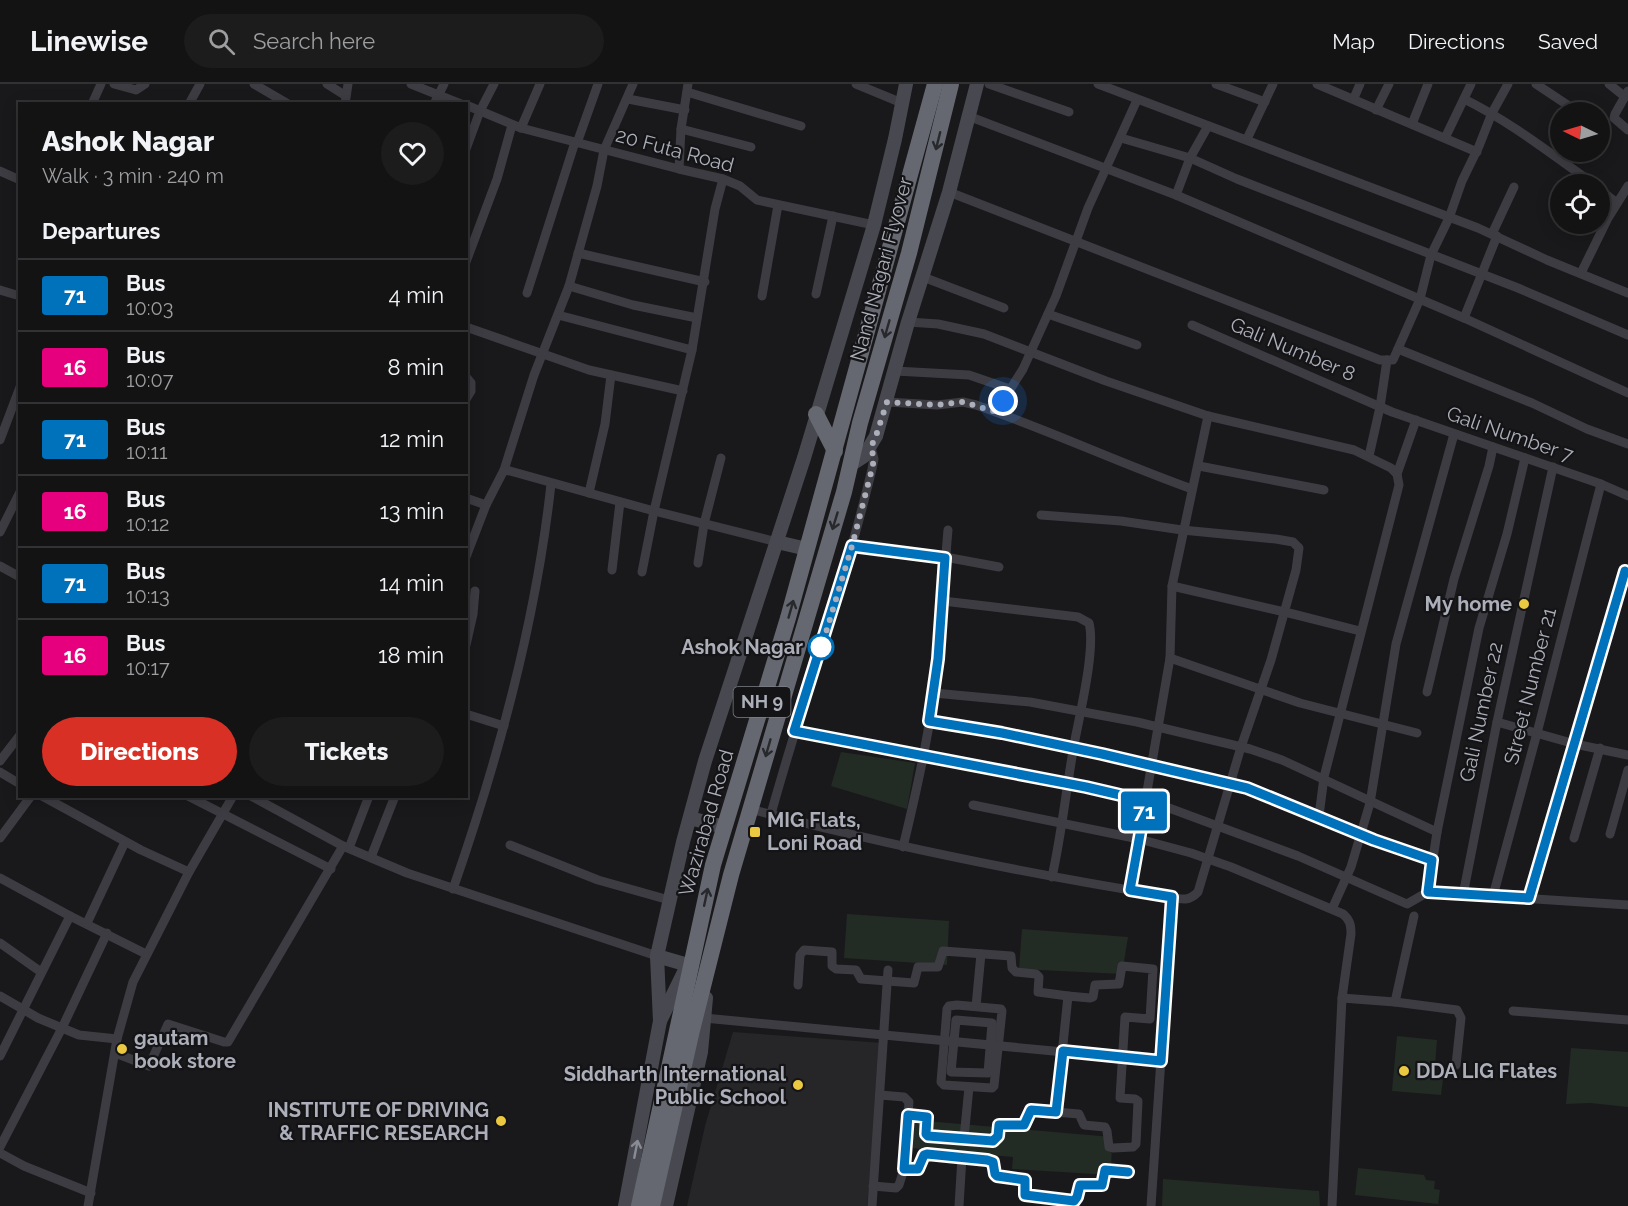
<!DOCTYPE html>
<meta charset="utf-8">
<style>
:root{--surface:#131314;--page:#1c1c1d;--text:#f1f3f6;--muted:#9d9ea0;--line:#323234;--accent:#d93025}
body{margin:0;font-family:Raleway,sans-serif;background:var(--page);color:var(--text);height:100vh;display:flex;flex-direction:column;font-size:22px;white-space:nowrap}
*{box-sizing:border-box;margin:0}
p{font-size:20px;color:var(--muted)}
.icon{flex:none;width:33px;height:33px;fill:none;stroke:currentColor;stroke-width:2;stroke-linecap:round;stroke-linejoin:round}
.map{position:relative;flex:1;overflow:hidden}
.side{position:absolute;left:18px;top:18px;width:450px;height:696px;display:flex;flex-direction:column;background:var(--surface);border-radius:0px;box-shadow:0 3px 15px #0003,0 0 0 2px var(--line)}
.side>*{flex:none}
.badge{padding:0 12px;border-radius:4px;font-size:21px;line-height:39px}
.needle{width:39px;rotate:275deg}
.tools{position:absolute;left:1550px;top:18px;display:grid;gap:12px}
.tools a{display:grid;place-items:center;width:60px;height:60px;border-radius:50%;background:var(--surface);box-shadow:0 3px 15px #0003,0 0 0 2px var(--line);font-size:30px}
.you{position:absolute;width:30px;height:30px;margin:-15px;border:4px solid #fff;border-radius:50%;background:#1a73e8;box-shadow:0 0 0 9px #1a73e833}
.map>.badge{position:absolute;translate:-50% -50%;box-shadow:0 0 0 3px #fff}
h2{padding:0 24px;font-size:22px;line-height:54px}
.round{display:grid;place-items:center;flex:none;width:63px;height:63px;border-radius:32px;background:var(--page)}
.headline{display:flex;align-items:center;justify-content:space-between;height:102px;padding:0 24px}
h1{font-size:28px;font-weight:800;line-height:45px}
.button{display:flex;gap:12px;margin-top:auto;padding:12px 24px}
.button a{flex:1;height:69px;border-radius:36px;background:var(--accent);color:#fff;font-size:24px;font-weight:800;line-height:69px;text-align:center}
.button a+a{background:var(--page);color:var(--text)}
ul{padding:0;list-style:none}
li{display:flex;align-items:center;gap:18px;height:72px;padding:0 24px;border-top:2px solid var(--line)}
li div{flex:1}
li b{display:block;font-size:22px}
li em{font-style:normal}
li .badge{min-width:66px;font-weight:700;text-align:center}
header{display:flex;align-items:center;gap:36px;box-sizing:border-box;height:84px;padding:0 30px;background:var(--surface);border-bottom:2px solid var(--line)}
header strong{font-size:28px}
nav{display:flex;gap:33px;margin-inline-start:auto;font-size:21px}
.search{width:420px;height:54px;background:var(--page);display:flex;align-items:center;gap:15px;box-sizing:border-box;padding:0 21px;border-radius:33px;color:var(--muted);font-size:22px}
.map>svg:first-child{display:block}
.built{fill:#262528}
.green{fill:#232b25}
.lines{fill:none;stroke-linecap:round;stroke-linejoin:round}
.street{stroke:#3c3c42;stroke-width:9}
.secondary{stroke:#484950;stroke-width:14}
.highway{stroke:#666871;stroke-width:16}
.oneway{stroke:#28292d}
.oneway2{stroke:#898b95}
.line-casing{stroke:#fff;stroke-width:14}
.line{stroke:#0072bc;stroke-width:9}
.walk{stroke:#acafba;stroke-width:6;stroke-dasharray:0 10.8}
.poi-dot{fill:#eac842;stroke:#141416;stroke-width:2}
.stop-dot{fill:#fff;stroke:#0072bc;stroke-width:3}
.labels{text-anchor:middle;stroke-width:4.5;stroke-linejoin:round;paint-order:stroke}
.shield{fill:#141416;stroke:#7e8089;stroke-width:1.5}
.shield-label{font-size:18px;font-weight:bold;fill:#acafba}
.street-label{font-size:20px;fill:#acafba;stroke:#141416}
.poi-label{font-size:20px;font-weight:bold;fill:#acafba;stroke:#141416;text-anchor:end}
.stop-label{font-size:20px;font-weight:bold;fill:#acafba;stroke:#141416;text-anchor:end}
</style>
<header>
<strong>Linewise</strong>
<div class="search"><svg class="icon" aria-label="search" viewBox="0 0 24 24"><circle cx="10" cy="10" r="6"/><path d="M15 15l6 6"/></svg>Search here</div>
<nav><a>Map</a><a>Directions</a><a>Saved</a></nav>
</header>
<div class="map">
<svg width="1628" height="1122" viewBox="0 0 1628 1122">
<rect width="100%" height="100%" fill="#19191b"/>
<path class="built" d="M733,948L883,959L867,1122H687L705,1042Z"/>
<g class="green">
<path d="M841,668L915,679L907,725L831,702Z"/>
<path d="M847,830L949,837L947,881L844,874Z"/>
<path d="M1022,845L1128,853L1122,890L1019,885Z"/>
<path d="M1397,952L1437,956L1434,994L1443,995L1441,1011L1392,1007Z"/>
<path d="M1571,964L1628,968V1023L1590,1019L1566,1020Z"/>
<path d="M904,1029L926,1037L1112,1053L1111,1091L1012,1085L1013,1073L901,1063Z"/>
<path d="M1358,1084L1424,1091L1426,1096L1435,1097L1434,1105L1440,1106L1438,1120L1355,1111Z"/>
<path d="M1163,1095L1319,1107L1320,1122H1162Z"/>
</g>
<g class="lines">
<g class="street">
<path d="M114,0L136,6L145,0"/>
<path d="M254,0L288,20"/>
<path d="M327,0L346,12"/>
<path d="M411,0L461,20"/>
<path d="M856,0L902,19"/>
<path d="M989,0L1069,28"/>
<path d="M1098,0L1478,144L1547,176L1628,209"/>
<path d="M1216,0L1265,18"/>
<path d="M1317,0L1477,68"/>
<path d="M1536,0L1578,28"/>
<path d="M1609,0L1624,12"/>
<path d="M1628,7L1615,30L1614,34L1628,46"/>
<path d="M687,8L801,42"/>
<path d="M1354,14L1360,0"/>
<path d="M628,15L685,26"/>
<path d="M1464,15C1511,38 1551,70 1594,100"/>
<path d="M92,20L101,0"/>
<path d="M189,20L200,0"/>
<path d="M345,20L348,0"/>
<path d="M434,20L444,0"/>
<path d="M466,21L521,44L679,85L723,95L740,102L757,116L874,141"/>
<path d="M1376,26L1389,0"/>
<path d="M968,32L1176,111L1464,234L1628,309"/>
<path d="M1412,40L1428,0"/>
<path d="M521,44L540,0"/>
<path d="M681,45L751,63"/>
<path d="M1121,54L1190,74L1237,95L1518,204L1628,251"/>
<path d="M1445,54L1471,0"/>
<path d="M1247,55L1273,0"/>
<path d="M577,59L598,0"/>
<path d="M466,65L480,27L494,0"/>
<path d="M679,85L681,45L688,0"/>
<path d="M0,87L20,96"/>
<path d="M1599,105L1617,119"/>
<path d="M949,108L1380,276H1393L1420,215L1431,171L1449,134L1462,97L1479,62L1492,29L1508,0"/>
<path d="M1176,111L1190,74L1208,42"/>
<path d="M1492,150L1514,103"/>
<path d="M578,169L705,198"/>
<path d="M466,178L497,95L512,41"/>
<path d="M1581,189L1608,134L1628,102"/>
<path d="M923,193L1004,224"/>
<path d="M569,202L633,221L697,234"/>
<path d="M0,206L20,212"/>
<path d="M527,209L575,58"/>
<path d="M816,210L833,132"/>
<path d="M762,212L778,121"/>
<path d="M1048,230L1137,261"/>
<path d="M558,231L692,266"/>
<path d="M1464,234L1497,152"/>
<path d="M908,238L938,240L984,250L1106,297L1208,332L1354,366L1391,384L1397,390L1399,401L1324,693L1319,732"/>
<path d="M1192,241L1392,328L1601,400L1628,412"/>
<path d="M466,243L589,286L683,307"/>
<path d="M1398,265L1532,319L1587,345L1628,360"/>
<path d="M895,287L969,291L1010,305"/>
<path d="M466,293L471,299V307L466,315"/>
<path d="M887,318L937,321L963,318L976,321C1049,346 1119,379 1192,405"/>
<path d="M996,328L1023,285L1056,212L1088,124L1137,16"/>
<path d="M1208,332L1172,502L1170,574L1300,619L1417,649"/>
<path d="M0,356L20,303"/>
<path d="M1369,372L1380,323L1387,276"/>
<path d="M1199,382L1324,406"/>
<path d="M504,386L534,291L569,202L597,102L604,66L633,0"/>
<path d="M1397,390L1416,336"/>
<path d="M589,409L605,340L611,291"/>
<path d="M466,414L486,421L504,386L510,387L654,427L777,458"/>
<path d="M1041,431L1121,437L1182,446L1276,455L1293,458L1299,464L1296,486L1271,576L1241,663L1198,808C1189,817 1183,816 1172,813"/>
<path d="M0,448L20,408"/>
<path d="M852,462L945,473L999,483"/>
<path d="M466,473L486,421"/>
<path d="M698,479L704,440L721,374"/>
<path d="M0,482L20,493"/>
<path d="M612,486L620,418"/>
<path d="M642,488L654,427L692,266L715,125L723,95"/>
<path d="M1172,502L1293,530L1360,547"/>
<path d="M943,517L1078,533L1089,539C1096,565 1079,633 1074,661C1066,706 1062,748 1052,793"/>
<path d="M466,561L473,530L475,507"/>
<path d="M1427,608L1454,495L1489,382L1493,363"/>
<path d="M934,609L1030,618L1137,638L1250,665L1282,676L1437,748"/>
<path d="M466,630L504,642"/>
<path d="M929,637L1002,649L1102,670L1247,704L1374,756L1432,776"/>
<path d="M1497,638L1575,660L1628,671"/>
<path d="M794,647L1086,703L1161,721L1298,772L1407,820L1428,808L1628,821"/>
<path d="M0,677L20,651"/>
<path d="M0,688L20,700"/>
<path d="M42,712L141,766L189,788"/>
<path d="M188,712L331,785"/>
<path d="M251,712L343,762L407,789L657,872"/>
<path d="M973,721L1139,755L1191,769L1231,783L1343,830C1350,836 1351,841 1351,850L1342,914L1332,1122"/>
<path d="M750,725C889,762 1029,790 1172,813L1151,1122"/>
<path d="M771,730C803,614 844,502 872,385L874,375L871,363"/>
<path d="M1610,750L1628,686"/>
<path d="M0,754L31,712"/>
<path d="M1574,754L1600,664"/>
<path d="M510,761L598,796L669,816"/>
<path d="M903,763C918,701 932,638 938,574C943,532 944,489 948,446"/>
<path d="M349,764L369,712"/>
<path d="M371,773L395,712"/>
<path d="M0,794L70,832L146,870"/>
<path d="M453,805C499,673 536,538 551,400"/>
<path d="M1130,806L1170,574"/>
<path d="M1428,808L1437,748L1479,544L1507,450L1525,374"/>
<path d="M1463,811L1497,638L1553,383"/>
<path d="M1493,812L1537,649L1601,400"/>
<path d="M1529,814L1625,487"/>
<path d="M1332,825L1351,783L1370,719L1396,560L1454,350"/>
<path d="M1414,832L1395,918L1457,926L1461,934L1456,981"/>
<path d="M87,839L125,758"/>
<path d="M0,859L41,888"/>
<path d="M798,901L800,871L804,866L832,868V882L836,885L856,886L861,895L914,899L918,883H938L943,867L1011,872L1012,884L1016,888L1036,890L1039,893L1038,908L1068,912L1056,1028"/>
<path d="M0,912L38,934L79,951L117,955"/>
<path d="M1342,914L1395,918"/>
<path d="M957,921L1001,925L1002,927L994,1002L992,1004L944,1001L941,998L947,925L949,922Z"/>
<path d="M976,922L981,870"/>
<path d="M1513,927L1628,936"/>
<path d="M704,934L1160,977"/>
<path d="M956,936L992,939L988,989L951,988Z"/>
<path d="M115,969L149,982L168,940L224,958H228L343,762"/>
<path d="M0,972L70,832"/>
<path d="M880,1011L904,1013L909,1018L904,1085"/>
<path d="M908,1031L927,1033L926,1050L928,1052L993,1057L998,1052L999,1041L1024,1042L1031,1026L1079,1030L1084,1041L1105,1043L1107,1047L1109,1063L1113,1064L1133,1063L1136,1060L1138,1017L1135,1015L1120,1014L1125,933L1150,935L1153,885L1122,882L1119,900L1095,901L1093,913L1090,914L1068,912"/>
<path d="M964,1054L969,1003"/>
<path d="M0,1063L62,944L107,849"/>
<path d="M0,1069L24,1082L91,1109"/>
<path d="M873,1102L896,1104L899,1101L904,1085H918L924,1071L927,1070L987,1076L993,1078L995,1091L997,1092L1025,1096V1111L1074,1117L1077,1113L1080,1101H1102L1105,1086L1128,1088"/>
<path d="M88,1122L117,955L133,898L189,788L233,712"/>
<path d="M872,1122L888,886"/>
<path d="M959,1122L962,1073"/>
</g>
<g class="secondary">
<path d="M850,381L864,372L876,352L908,238L949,108L977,0"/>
<path d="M777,458L807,465"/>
<path d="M690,734L724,743"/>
<path d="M657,872L688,881"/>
<path d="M660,937L657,872L683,758L705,677L804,374L874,141L895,55L906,0"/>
<path d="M625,1122L660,937L686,884"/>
<path d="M666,1122L701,968L706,914"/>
</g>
<g class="highway">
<path d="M816,330L835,367"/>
<path d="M639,1122L713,781L788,534L935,0"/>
<path d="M652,1122L692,946L731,791L844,408L860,339L909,169L951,0"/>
</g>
</g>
<defs><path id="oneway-shaft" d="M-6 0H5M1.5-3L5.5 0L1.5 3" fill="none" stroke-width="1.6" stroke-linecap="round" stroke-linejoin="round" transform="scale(1.5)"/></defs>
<g class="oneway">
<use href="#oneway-shaft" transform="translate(938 57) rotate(104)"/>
<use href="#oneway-shaft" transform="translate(887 245) rotate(106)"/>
<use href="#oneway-shaft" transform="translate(835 437) rotate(107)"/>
<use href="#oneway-shaft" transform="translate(791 525) rotate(-74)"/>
<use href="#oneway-shaft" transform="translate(768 664) rotate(106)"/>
<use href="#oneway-shaft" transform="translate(706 813) rotate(-78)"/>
</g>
<use class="oneway2" href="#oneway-shaft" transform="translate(636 1065) rotate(-79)"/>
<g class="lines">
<g class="line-casing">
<path id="line" d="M1128,1088L1105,1086L1102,1101H1080L1077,1113L1074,1117L1025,1111V1096L997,1092L995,1090L993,1078L987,1076L927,1070L924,1071L918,1085H904L908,1031L927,1033L926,1050L928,1052L993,1057L998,1052L999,1041H1024L1031,1026L1056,1028L1063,967L1161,977L1172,813L1130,806L1146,717L1086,703L794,647L852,462L945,474L938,575L929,637L1002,649L1102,670L1247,704L1374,756L1432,776L1428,808L1529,814L1625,487"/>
</g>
<use href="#line" class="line"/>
<path class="walk" d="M821,563V565L852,462L872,385L874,375L871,363L876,352L887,318L937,321L963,318L996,328L1003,317"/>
</g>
<g class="poi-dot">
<circle cx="1524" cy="520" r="6"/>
<rect x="749" y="742" width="12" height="12" rx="3"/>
<circle cx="122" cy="965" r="6"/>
<circle cx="1404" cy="987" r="6"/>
<circle cx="798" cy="1001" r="6"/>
<circle cx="501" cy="1037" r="6"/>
</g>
<circle class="stop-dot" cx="821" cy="563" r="12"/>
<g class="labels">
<rect class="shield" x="733.5" y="603" width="57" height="30" rx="4.5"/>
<g class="shield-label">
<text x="762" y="624">NH 9</text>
</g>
<g class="street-label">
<text transform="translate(675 66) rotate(15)" y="7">20 Futa Road</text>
<text transform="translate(881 185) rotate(-75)" y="7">Nand Nagari Flyover</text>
<text transform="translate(1293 265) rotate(23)" y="7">Gali Number 8</text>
<text transform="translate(1510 350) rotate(19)" y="7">Gali Number 7</text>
<text transform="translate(1530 602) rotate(-76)" y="7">Street Number 21</text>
<text transform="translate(1481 628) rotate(-78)" y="7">Gali Number 22</text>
<text transform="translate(706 739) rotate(-74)" y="7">Wazirabad Road</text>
</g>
<g class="poi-label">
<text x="1512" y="527">My home</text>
<text x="767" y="743" text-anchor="start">MIG Flats,<tspan x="767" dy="23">Loni Road</tspan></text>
<text x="134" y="961" text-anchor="start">gautam<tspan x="134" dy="23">book store</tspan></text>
<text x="1416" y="994" text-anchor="start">DDA LIG Flates</text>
<text x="786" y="997">Siddharth International<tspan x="786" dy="23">Public School</tspan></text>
<text x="489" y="1033">INSTITUTE OF DRIVING<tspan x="489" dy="23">&amp; TRAFFIC RESEARCH</tspan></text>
</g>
<g class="stop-label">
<text x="803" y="570">Ashok Nagar</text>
</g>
</g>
</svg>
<div class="tools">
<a><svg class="needle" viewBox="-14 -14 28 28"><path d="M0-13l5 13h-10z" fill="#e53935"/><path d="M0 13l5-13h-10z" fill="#9d9ea0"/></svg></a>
<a><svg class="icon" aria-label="locate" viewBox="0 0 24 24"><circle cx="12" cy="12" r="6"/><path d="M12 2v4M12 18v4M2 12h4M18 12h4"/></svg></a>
</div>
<div class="you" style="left:1003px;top:317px"></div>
<b class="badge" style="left:1144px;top:727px;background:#0072bc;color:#fff">71</b>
<section class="side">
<div class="headline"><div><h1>Ashok Nagar</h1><p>Walk · 3 min · 240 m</p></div><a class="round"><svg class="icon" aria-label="heart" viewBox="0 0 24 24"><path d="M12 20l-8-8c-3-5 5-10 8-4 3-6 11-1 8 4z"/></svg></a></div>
<h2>Departures</h2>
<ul>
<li><span class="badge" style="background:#0072bc;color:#fff">71</span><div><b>Bus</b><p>10:03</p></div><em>4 min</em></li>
<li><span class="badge" style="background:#e6007e;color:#fff">16</span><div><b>Bus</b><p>10:07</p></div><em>8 min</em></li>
<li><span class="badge" style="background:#0072bc;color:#fff">71</span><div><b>Bus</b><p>10:11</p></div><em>12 min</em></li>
<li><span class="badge" style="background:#e6007e;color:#fff">16</span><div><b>Bus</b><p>10:12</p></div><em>13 min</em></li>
<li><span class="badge" style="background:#0072bc;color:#fff">71</span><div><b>Bus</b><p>10:13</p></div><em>14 min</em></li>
<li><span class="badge" style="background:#e6007e;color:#fff">16</span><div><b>Bus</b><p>10:17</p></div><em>18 min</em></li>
</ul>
<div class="button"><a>Directions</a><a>Tickets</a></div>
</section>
</div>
